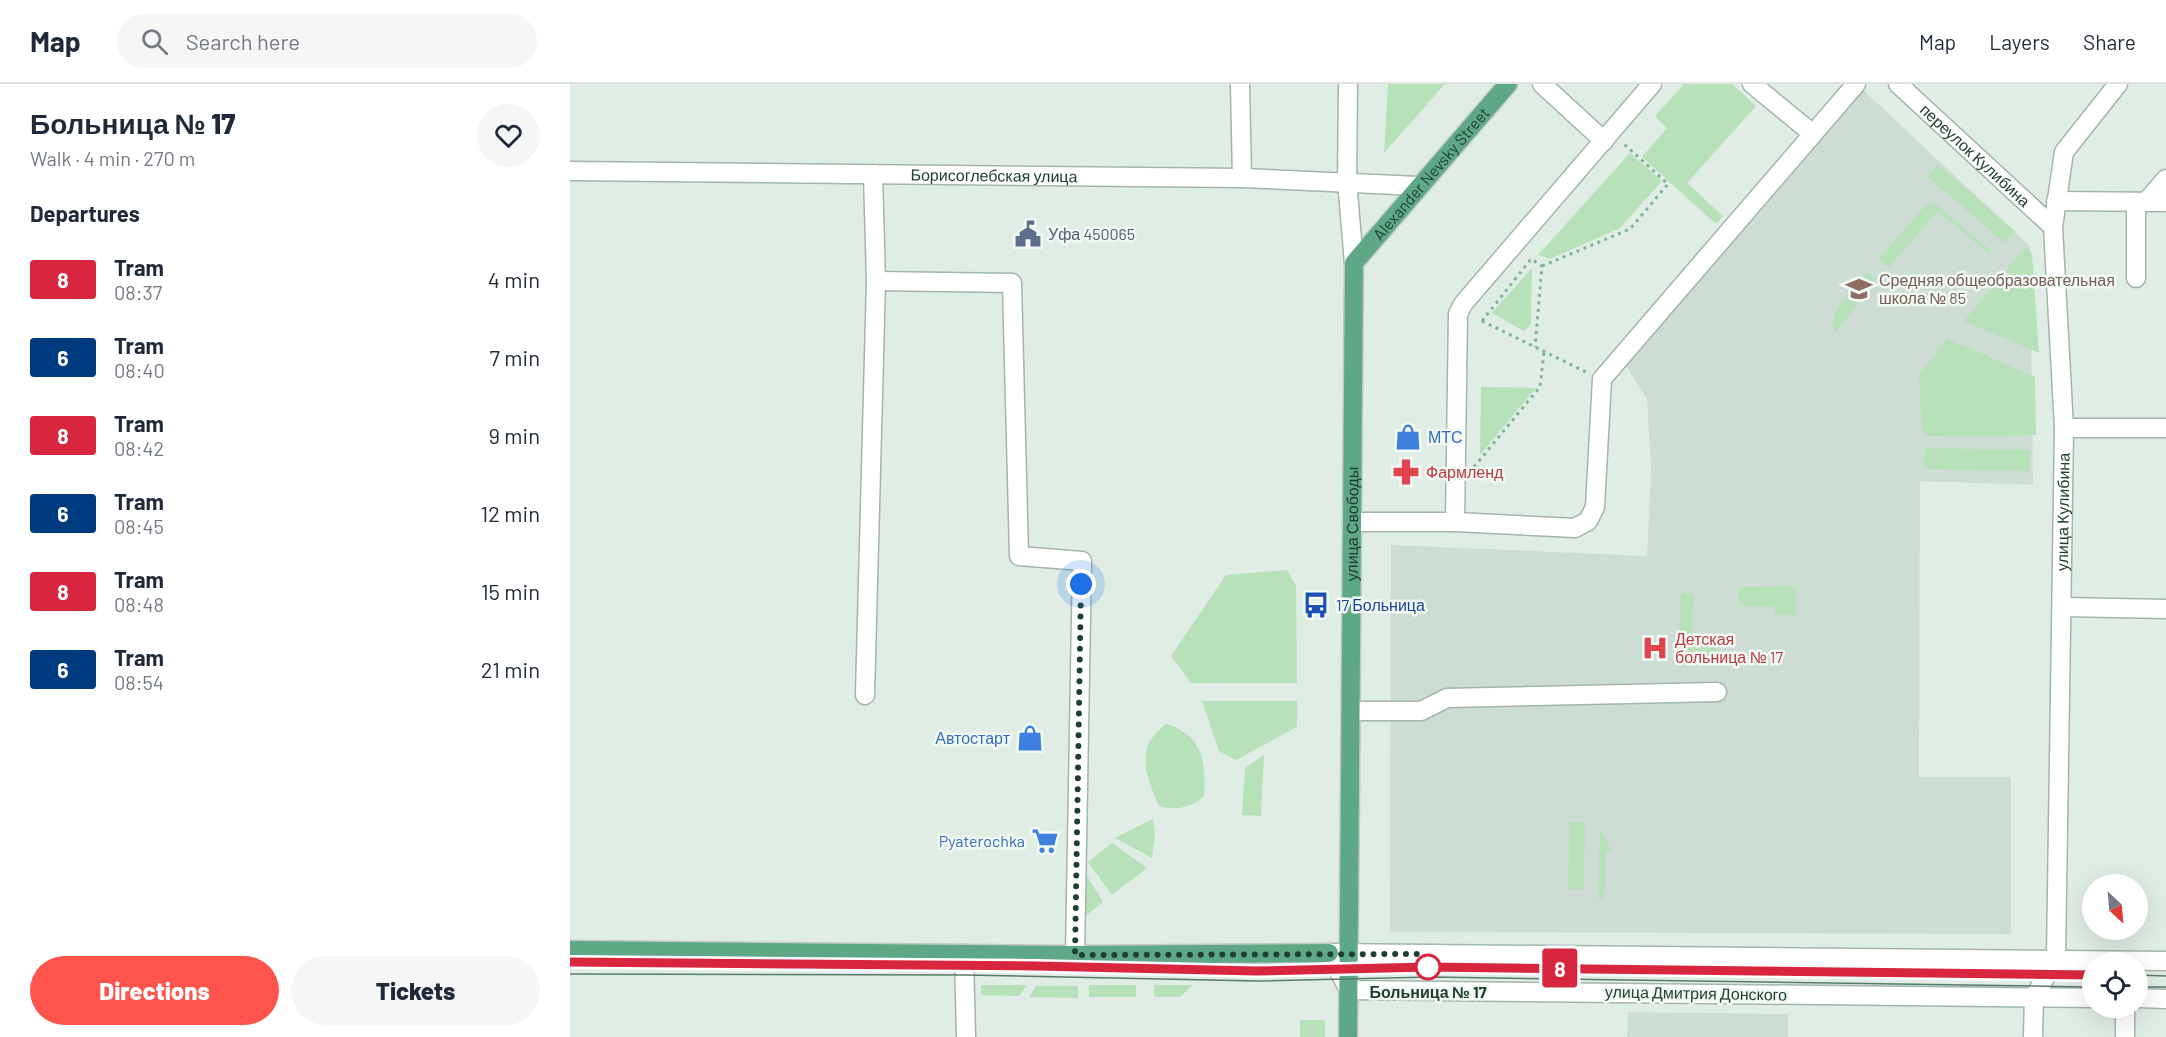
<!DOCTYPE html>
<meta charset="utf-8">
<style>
:root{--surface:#fff;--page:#f6f6f7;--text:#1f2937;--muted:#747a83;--line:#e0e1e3;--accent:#ff544c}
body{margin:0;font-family:Barlow,sans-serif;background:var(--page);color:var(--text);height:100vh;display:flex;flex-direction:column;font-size:22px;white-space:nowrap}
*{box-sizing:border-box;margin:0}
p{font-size:20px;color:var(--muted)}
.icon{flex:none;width:33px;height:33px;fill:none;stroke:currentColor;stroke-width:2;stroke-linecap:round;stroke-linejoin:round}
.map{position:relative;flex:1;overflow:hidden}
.side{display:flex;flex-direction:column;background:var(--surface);width:570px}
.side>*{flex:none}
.badge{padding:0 12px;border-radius:4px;font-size:21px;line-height:39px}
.needle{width:39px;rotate:154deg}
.fabs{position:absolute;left:1512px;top:790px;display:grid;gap:12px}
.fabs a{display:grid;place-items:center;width:66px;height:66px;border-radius:50%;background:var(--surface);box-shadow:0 6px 24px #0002;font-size:30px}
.you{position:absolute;width:30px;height:30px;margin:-15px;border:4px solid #fff;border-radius:50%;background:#1a73e8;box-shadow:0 0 0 9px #1a73e833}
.map>.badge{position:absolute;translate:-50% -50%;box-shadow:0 0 0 3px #fff}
h2{padding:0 30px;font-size:22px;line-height:54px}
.round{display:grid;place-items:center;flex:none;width:63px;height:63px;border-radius:32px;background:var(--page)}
.head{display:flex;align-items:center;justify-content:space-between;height:102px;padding:0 30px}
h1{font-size:28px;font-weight:800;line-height:45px}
.primary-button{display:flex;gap:12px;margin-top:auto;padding:12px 30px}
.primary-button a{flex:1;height:69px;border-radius:36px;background:var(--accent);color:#fff;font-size:24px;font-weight:800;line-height:69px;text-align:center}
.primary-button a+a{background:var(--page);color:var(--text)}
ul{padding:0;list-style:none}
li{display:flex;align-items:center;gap:18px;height:78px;padding:0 30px}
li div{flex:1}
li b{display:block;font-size:22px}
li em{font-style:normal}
li .badge{min-width:66px;font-weight:700;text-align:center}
header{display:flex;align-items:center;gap:36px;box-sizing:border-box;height:84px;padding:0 30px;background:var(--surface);border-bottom:2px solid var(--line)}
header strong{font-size:28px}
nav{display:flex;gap:33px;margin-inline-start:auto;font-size:21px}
.search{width:420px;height:54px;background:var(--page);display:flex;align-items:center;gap:15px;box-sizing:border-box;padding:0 21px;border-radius:33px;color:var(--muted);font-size:22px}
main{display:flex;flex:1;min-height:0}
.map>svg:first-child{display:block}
.built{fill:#ceddd3}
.green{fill:#b6e1b9}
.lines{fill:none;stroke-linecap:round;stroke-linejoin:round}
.minor-casing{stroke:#a2b6ab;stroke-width:21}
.major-casing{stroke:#c0cac5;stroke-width:21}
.path{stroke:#7db498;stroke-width:3;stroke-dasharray:3 4.5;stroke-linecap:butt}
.minor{stroke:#fff;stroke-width:18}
.major{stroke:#5fa887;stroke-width:18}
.tram{stroke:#597b6b;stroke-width:1.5}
.line-casing{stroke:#fff;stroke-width:14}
.line{stroke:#d7263d;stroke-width:9}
.walk{stroke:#1f4030;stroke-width:6;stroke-dasharray:0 10.8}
.stop-dot{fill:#fff;stroke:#d7263d;stroke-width:3}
.labels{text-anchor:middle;stroke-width:5;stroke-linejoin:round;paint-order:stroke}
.street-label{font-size:16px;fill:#1f4030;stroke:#f1f9f4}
.service-label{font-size:16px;fill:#4e5e75;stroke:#f1f9f4;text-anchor:start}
.education-label{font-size:16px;fill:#785e54;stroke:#f1f9f4;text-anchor:start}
.shop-label{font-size:16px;fill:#366cbe;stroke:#f1f9f4;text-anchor:end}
.health-label{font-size:16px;fill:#be3a42;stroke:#f1f9f4;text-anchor:start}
.transit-label{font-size:16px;fill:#164399;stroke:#f1f9f4;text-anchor:start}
.stop-label{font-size:16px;font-weight:bold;fill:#1f4030;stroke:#f1f9f4}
</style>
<header>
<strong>Map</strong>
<div class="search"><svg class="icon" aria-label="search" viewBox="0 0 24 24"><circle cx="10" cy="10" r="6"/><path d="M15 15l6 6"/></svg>Search here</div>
<nav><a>Map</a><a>Layers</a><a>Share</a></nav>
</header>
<main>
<section class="side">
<div class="head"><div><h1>Больница № 17</h1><p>Walk · 4 min · 270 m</p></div><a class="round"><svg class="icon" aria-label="heart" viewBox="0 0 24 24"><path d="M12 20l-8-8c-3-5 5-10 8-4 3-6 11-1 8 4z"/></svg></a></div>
<h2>Departures</h2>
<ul>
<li><span class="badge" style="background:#d7263d;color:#fff">8</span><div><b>Tram</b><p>08:37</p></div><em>4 min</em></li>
<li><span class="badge" style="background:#003b80;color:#fff">6</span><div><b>Tram</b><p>08:40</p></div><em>7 min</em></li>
<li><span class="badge" style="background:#d7263d;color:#fff">8</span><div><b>Tram</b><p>08:42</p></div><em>9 min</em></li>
<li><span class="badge" style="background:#003b80;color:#fff">6</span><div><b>Tram</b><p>08:45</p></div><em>12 min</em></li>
<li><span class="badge" style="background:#d7263d;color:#fff">8</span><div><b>Tram</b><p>08:48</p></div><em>15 min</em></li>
<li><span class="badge" style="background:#003b80;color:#fff">6</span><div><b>Tram</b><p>08:54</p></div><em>21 min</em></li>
</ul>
<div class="primary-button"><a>Directions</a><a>Tickets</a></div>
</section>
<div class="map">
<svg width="1596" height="953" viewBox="0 0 1596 953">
<rect width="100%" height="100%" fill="#e0ede5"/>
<g class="built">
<path d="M1292,5L1460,162L1463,401L1350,397L1349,693H1441V850L820,848L821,461L1077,472L1081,385L1077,315L1054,279Z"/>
<path d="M1058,928L1218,930V953H1057Z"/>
</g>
<g class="green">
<path d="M818,0H875L814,69Z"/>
<path d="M1114,0H1162L1186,22L1117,99L1153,132L1146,140L1072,73L1097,44L1085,32Z"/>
<path d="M1060,69L1092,97L1050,144L980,175L968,171Z"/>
<path d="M1368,81L1445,147L1435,159L1358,93Z"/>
<path d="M1361,118L1367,121L1421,167L1419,170L1368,127L1319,183L1309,175L1355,122Z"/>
<path d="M1455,163L1462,169L1469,269L1394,237Z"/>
<path d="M962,184L961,240L954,247L922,229Z"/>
<path d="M1297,188L1307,195L1265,249C1256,227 1284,205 1297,188Z"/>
<path d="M1378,255L1465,293L1466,351L1357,352L1352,345L1349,290Z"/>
<path d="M911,303L966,304L910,371Z"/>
<path d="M1355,364L1460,366L1459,387L1354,385Z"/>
<path d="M717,486L726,502L727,599H621L601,572L656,491Z"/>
<path d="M1223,502L1226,504V531H1205V523L1172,522L1169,519V505L1173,503Z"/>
<path d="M1111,509L1123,510L1122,550L1147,551L1146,576L1143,579L1110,578L1108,575Z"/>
<path d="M632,617H727V643L666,676L649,667Z"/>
<path d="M596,640C633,651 636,677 634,712C620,724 607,727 589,722C575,690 564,664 596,640Z"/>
<path d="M694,671L691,732L672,731L675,684Z"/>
<path d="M583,735L585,749L582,774L545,754Z"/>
<path d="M1000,738H1015L1014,805H998Z"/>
<path d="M1030,745L1042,767H1036L1034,815L1028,814Z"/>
<path d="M542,759L577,784L542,811L518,778Z"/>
<path d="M513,785L533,818L513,834Z"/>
<path d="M411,901H457L449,912L411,911Z"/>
<rect x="519" y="901" width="47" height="12"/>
<path d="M584,901H623L610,913H584Z"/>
<path d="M466,902H508V914L459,913Z"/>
<rect x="730" y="936" width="25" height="17"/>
</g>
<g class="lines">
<g class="minor-casing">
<g id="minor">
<path d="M670,0L672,94"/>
<path d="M778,0L777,97L784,179"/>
<path d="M972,0L1034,57"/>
<path d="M1182,0L1243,50"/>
<path id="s1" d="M1328,0L1483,143"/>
<path id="s2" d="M0,87L672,94L848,102"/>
<path d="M1486,117L1596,118"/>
<path d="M1576,118L1596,95"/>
<path d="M1566,194V118"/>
<path d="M306,197L442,199L449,472L512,477L505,871"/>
<path d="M1494,344H1596"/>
<path d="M782,438H885L1005,444L1018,437L1025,423L1032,295L1286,0"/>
<path d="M885,438L888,230L893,220L1082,0"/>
<path d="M1493,523L1596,525"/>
<path d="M295,611L306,197L303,90"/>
<path d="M781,627H851L877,614L1147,608"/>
<path d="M394,870L396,953"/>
<path d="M1522,914L779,906L759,869L1596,877"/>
<path d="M1568,914L1596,915"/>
<path id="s3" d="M1463,953L1464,913L1486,875L1494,344L1483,143L1494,68L1548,0"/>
<path d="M1555,953V924"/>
</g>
</g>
<g class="major-casing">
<g id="major">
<path d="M0,866L505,871L759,869"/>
<path id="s4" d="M778,953L784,179L938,0"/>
</g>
</g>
<g class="path">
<path d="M972,182L1060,145L1098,100L1054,60"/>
<path d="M912,237L961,175L972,182L965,263"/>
<path d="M912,237L1016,288"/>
<path d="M904,383L970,303L974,268"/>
</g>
<use href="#minor" class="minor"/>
<use href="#major" class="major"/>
<g class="tram">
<path d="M0,878L395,881L685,887L858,883L1522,891"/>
<path d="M0,890L395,891L688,897L861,893L1522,903"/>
<path d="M1568,891L1596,892"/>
<path d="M1568,903H1596"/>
</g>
</g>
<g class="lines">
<g class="line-casing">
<path id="line" d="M0,878L466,882L686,887L858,883L1522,891"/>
</g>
<use href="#line" class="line"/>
<path class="walk" d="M511,500L505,871L850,870L858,883"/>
</g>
<defs>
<g id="civic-bare" transform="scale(2.07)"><path d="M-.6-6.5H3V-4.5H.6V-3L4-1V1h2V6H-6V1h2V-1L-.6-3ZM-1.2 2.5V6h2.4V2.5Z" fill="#5c6f8a" stroke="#f1f9f4" stroke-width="2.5" paint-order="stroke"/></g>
<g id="school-bare" transform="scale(2.07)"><path d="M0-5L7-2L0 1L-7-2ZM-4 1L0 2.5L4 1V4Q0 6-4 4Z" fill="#8d6e63" stroke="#f1f9f4" stroke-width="2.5" paint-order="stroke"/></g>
<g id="shop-bare" transform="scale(2.07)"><path d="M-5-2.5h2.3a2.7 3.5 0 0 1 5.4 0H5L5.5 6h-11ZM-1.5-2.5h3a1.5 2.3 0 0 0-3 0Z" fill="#3f7fe0" stroke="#f1f9f4" stroke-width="2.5" paint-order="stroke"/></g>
<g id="pharmacy-bare" transform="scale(2.07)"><path d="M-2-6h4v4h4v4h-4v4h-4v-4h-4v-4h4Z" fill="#e0444e" stroke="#f1f9f4" stroke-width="2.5" paint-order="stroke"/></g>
<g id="bus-bare" transform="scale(2.07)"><path d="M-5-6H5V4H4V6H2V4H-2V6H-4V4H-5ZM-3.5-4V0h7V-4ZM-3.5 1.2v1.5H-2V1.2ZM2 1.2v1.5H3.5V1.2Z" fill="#1a4fb4" stroke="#f1f9f4" stroke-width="2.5" paint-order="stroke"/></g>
<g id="hospital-bare" transform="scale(2.07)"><path d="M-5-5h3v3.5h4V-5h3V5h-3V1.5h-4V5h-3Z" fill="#e0444e" stroke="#f1f9f4" stroke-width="2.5" paint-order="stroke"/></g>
<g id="supermarket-bare" transform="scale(2.07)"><path d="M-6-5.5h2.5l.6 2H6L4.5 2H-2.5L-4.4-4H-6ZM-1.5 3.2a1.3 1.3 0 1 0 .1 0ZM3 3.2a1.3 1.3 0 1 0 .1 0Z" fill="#3f7fe0" stroke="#f1f9f4" stroke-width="2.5" paint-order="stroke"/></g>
</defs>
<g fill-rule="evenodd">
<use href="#civic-bare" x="458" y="150"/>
<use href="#school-bare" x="1289" y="205"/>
<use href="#shop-bare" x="838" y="353"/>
<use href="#pharmacy-bare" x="836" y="388"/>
<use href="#bus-bare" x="746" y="521"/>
<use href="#hospital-bare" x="1085" y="564"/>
<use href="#shop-bare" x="460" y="654"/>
<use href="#supermarket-bare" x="475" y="757"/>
</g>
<circle class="stop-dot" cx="858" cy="883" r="12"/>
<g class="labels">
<g class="street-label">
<text dy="6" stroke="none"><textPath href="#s1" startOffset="105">переулок Кулибина</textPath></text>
<text dy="6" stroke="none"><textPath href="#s4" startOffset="892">Alexander Nevsky Street</textPath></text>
<text dy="6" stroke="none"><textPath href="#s2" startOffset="424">Борисоглебская улица</textPath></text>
<text dy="6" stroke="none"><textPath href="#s3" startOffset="531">улица Кулибина</textPath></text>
<text dy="6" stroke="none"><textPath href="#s4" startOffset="513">улица Свободы</textPath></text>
<text transform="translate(1126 909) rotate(1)" y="6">улица Дмитрия Донского</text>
</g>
<g class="service-label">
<text x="478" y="156">Уфа 450065</text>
</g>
<g class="education-label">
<text x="1309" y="202">Средняя общеобразовательная<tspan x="1309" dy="18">школа № 85</tspan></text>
</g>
<g class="shop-label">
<text x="858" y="359" text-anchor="start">МТС</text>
<text x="440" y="660">Автостарт</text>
<text x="455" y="763">Pyaterochka</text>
</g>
<g class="health-label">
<text x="856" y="394">Фармленд</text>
<text x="1105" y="561">Детская<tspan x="1105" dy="18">больница № 17</tspan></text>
</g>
<g class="transit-label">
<text x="766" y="527">17 Больница</text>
</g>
<g class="stop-label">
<text x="858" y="914">Больница № 17</text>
</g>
</g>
</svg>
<div class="fabs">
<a><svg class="needle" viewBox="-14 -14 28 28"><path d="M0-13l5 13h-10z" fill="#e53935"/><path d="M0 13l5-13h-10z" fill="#747a83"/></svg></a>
<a><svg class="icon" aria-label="locate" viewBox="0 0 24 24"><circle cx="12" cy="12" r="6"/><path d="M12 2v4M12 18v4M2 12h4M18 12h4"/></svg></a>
</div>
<div class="you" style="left:511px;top:500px"></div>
<b class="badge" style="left:990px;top:884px;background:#d7263d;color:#fff">8</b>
</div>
</main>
